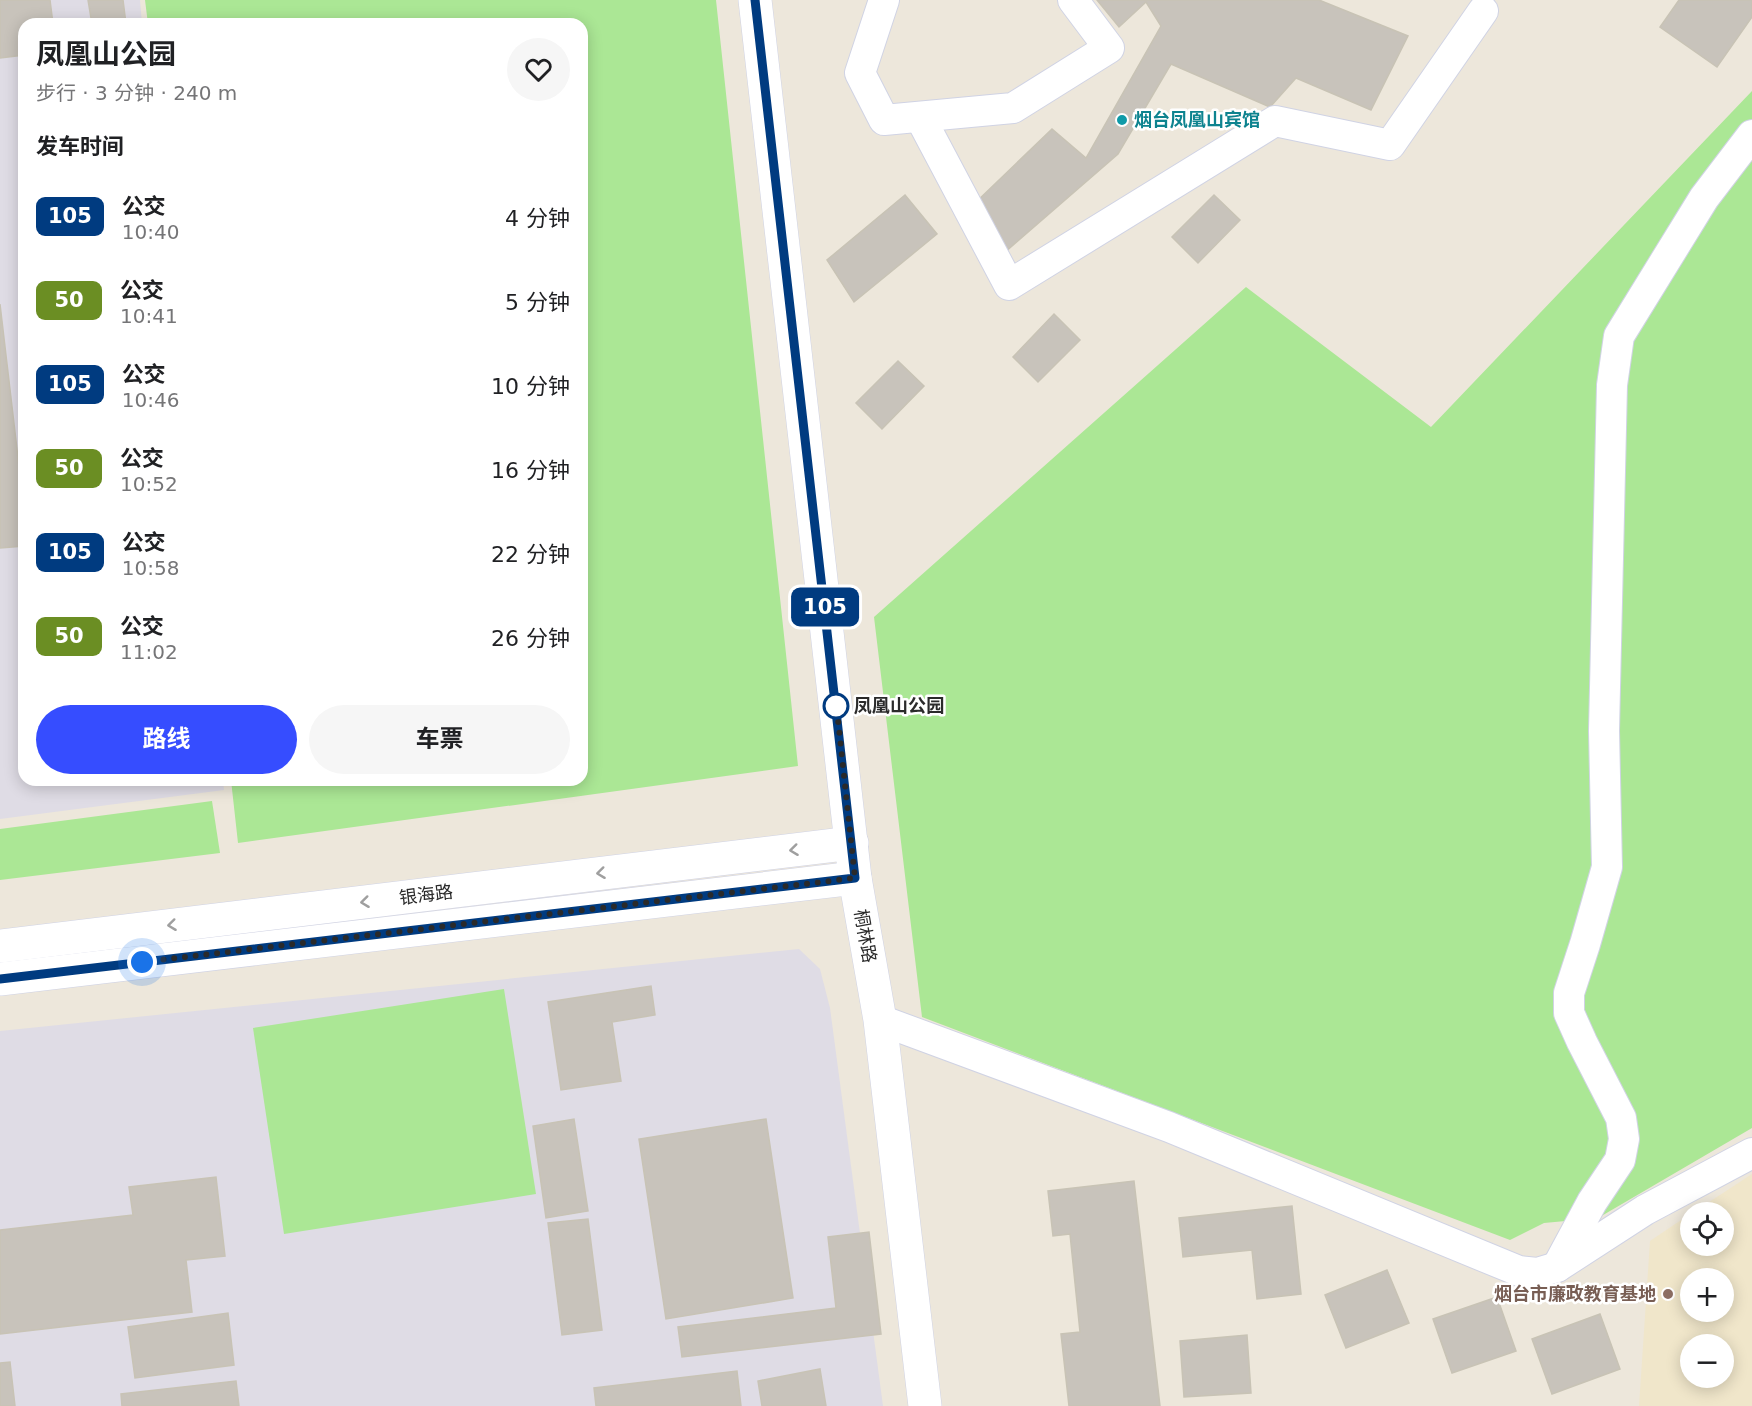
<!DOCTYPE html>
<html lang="zh">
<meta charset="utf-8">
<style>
:root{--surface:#fff;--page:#f6f6f6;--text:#202124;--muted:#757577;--accent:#364dff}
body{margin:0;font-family:"DejaVu Sans","Noto Sans SC",sans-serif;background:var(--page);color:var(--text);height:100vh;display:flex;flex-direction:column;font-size:22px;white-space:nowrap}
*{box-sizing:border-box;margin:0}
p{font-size:20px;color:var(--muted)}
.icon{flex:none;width:33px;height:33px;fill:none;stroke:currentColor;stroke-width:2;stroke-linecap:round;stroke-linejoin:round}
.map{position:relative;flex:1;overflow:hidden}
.drawer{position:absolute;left:18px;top:18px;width:570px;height:768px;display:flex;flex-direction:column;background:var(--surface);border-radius:18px;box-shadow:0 3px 15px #0003}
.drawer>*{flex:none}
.badge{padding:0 12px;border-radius:9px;font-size:21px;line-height:39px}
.tools{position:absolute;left:1680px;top:1202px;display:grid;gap:12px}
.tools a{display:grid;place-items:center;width:54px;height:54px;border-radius:50%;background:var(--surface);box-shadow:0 3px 15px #0003;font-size:30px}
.you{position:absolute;width:30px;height:30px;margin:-15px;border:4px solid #fff;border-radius:50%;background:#1a73e8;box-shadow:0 0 0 9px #1a73e833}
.map>.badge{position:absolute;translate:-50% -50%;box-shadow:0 0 0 3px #fff}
h2{padding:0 18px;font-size:22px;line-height:54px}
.round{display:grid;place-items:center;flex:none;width:63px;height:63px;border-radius:32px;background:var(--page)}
.headline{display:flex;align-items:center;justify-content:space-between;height:102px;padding:0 18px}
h1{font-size:28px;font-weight:700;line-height:45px}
.action{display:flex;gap:12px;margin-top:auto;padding:12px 18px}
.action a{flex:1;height:69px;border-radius:36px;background:var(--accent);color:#fff;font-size:24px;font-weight:700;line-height:69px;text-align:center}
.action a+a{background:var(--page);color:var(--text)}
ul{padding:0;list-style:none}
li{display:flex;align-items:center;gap:18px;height:84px;padding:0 18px}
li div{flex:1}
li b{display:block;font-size:22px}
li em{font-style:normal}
li .badge{min-width:66px;font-weight:700;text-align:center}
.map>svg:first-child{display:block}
.industrial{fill:#dfdce5}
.education{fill:#f0e6ca;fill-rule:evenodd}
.green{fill:#abe795}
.building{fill:#c8c3bb;stroke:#c8c3b5;stroke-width:1.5}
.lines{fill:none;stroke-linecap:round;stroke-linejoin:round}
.street-casing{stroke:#d0d3e4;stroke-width:32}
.secondary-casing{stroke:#d0d3e4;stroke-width:34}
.street{stroke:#fff;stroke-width:30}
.secondary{stroke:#fff;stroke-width:33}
.oneway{stroke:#9f9f9f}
.line-casing{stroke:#fff;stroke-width:14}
.line{stroke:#003b80;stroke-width:9}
.walk{stroke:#2a2a2a;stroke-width:6;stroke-dasharray:0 10.8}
.culture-dot{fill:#0f9aa8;stroke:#fff;stroke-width:2}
.stop-dot{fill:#fff;stroke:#003b80;stroke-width:3}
.education-dot{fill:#8d6e63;stroke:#fff;stroke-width:2}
.labels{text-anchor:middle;stroke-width:5;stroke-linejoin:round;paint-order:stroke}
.culture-label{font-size:18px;font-weight:bold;fill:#0d838f;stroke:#fff;text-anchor:start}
.stop-label{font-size:18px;font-weight:bold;fill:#2a2a2a;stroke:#fff;text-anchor:start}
.street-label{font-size:18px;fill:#2a2a2a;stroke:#fff}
.education-label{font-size:18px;font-weight:bold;fill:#785e54;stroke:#fff;text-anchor:end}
</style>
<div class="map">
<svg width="1752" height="1406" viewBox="0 0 1752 1406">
<rect width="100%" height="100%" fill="#ede7db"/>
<g class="industrial">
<path d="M0,0H140L142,24H24V780H223L224,790L0,819Z"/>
<path d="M799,949L820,969L830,1008L883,1406H0V1031Z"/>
</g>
<path class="education" d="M1752,1174V1406H1639L1650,1241L1690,1214V1245H1724V1212H1694ZM1690,1278H1724V1311H1690ZM1690,1344H1724V1377H1690Z"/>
<g class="green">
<path d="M145,0H716L798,766L238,843L231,780H582V24H148Z"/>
<path d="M1752,91V1128L1598,1218L1544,1223L1510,1240L922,1017L874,617L1246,287L1431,427Z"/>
<path d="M212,801L220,853L0,880V829Z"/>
<path d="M504,989L536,1194L284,1234L253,1028Z"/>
</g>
<g class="building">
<path d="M0,0H50L53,24H24V55L0,58Z"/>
<path d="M88,0H123L126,24H92Z"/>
<path d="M1097,0H1319L1408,36L1371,110L1296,78L1270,107L1171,64L1118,154L1005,252L975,203L1052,129L1086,158L1161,26L1146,2L1119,27Z"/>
<path d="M1679,0H1752V17L1717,67L1660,27Z"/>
<path d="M905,195L937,234L854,302L827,260Z"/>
<path d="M1214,195L1240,220L1198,263L1172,237Z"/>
<path d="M0,304L24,509V546L0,548Z"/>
<path d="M1054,314L1080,340L1038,382L1013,357Z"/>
<path d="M898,361L924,386L882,429L856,403Z"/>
<path d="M651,986L655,1015L612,1022L621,1081L561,1090L548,1002Z"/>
<path d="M574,1119L588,1211L546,1218L533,1126Z"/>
<path d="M766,1119L793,1298L666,1319L639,1139Z"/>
<path d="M216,1177L225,1256L186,1260L192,1312L0,1334V1230L133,1215L129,1187Z"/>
<path d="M1134,1181L1160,1406H1069L1061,1334L1080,1332L1070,1234L1053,1236L1048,1191Z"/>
<path d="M1292,1206L1301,1294L1257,1299L1252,1250L1183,1257L1179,1218Z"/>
<path d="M588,1219L602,1330L562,1335L548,1223Z"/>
<path d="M869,1232L881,1334L682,1357L678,1327L836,1308L828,1237Z"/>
<path d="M1387,1270L1409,1323L1346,1348L1325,1295Z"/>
<path d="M1497,1297L1516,1351L1452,1373L1433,1319Z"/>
<path d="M228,1313L234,1365L135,1378L128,1327Z"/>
<path d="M1600,1314L1620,1369L1552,1394L1532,1339Z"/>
<path d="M1247,1335L1251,1393L1184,1397L1180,1341Z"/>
<path d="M10,1362L15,1406H0V1363Z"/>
<path d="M820,1369L826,1406H762L758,1381Z"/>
<path d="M737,1371L741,1406H596L594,1388Z"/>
<path d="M236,1381L239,1406H122L121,1394Z"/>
</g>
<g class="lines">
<g class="street-casing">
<g id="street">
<path d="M884,0L860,73L884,120L1013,108L1109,48L1073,0"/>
<path d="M920,117L1009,285L1275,121L1390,145L1483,11"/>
<path d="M880,1020L1169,1127L1519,1271L1537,1273L1557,1267L1645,1210L1752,1153"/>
<path d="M1557,1267L1592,1202L1620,1160L1624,1139L1621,1118L1582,1042L1569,1013V993L1585,944L1607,867L1604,731L1612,385L1619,336L1704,198L1752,135"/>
</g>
</g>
<g class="secondary-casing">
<g id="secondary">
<path d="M755,0L855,878L880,1020L925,1406"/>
<path d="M0,946L852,843"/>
<path d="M0,979L855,878"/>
</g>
</g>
<use href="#street" class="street"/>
<use href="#secondary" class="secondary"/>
</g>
<defs><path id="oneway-chevron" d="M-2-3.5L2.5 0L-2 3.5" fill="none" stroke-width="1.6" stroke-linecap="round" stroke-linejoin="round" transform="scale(1.5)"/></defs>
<g class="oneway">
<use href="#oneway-chevron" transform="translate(794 850) rotate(173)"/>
<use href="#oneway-chevron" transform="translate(601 873) rotate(173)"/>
<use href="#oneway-chevron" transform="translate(365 902) rotate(173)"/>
<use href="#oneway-chevron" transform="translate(172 925) rotate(173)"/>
</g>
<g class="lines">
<g class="line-casing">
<path id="line" d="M0,979L855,878L755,0"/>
</g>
<use href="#line" class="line"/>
<path class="walk" d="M142,962L855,878L836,701V706"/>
</g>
<circle class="culture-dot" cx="1122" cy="120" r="6"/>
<circle class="stop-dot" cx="836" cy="706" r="12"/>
<circle class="education-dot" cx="1668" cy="1294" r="6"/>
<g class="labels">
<g class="culture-label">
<text x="1134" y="126">烟台凤凰山宾馆</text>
</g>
<g class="stop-label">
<text x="854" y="712">凤凰山公园</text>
</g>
<g class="street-label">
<text transform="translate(426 895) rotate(-7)" y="6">银海路</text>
<text transform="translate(865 936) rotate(80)" y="6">桐林路</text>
</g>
<g class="education-label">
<text x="1656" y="1300">烟台市廉政教育基地</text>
</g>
</g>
</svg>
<div class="tools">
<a><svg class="icon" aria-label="locate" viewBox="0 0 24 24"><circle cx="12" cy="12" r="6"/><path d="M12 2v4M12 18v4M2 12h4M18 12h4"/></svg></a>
<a>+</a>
<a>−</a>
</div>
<div class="you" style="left:142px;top:962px"></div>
<b class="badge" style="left:825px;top:607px;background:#003b80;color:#fff">105</b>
<section class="drawer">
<div class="headline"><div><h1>凤凰山公园</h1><p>步行 · 3 分钟 · 240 m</p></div><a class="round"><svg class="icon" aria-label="heart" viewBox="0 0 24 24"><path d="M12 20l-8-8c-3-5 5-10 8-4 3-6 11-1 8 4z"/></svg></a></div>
<h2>发车时间</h2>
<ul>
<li><span class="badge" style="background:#003b80;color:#fff">105</span><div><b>公交</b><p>10:40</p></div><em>4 分钟</em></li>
<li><span class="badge" style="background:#6b8e23;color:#fff">50</span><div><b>公交</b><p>10:41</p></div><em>5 分钟</em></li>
<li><span class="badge" style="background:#003b80;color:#fff">105</span><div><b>公交</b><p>10:46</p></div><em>10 分钟</em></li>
<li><span class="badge" style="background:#6b8e23;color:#fff">50</span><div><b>公交</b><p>10:52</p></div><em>16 分钟</em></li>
<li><span class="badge" style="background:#003b80;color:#fff">105</span><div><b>公交</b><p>10:58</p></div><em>22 分钟</em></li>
<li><span class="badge" style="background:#6b8e23;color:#fff">50</span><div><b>公交</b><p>11:02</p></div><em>26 分钟</em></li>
</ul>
<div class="action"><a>路线</a><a>车票</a></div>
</section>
</div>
